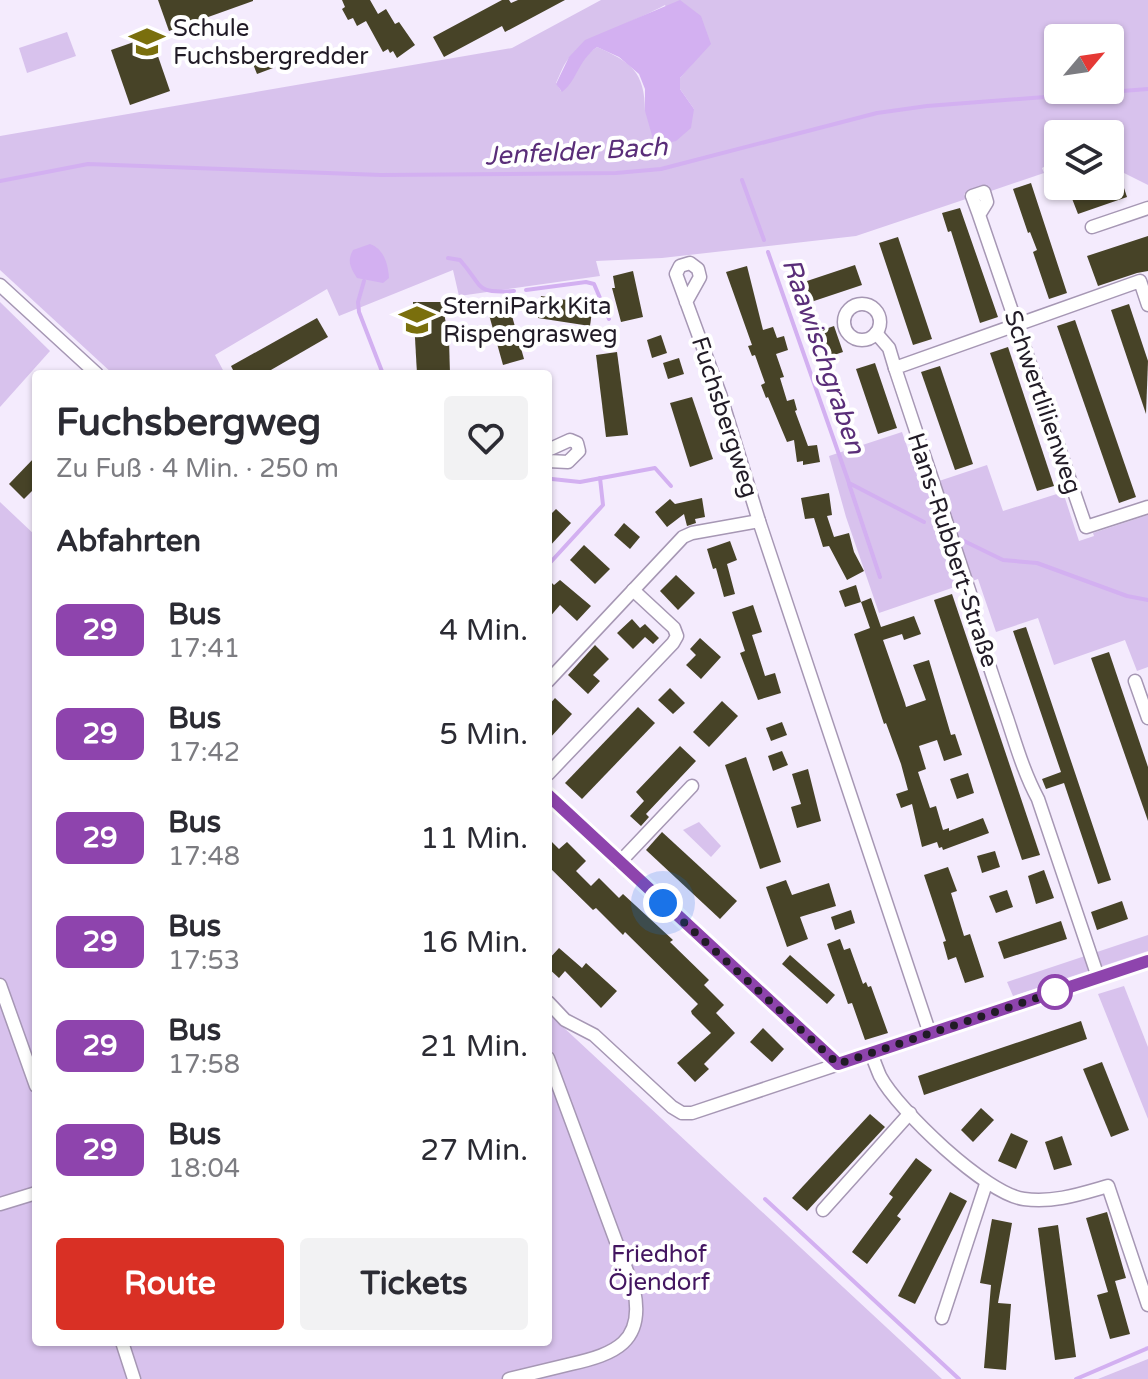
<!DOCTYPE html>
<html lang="de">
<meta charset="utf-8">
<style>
:root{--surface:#fff;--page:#f2f2f3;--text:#2b2b33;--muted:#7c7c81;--accent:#d93025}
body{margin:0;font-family:"Varela Round",sans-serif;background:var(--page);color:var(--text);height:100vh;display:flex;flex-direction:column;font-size:30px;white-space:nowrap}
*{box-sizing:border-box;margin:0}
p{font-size:26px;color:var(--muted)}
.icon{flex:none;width:44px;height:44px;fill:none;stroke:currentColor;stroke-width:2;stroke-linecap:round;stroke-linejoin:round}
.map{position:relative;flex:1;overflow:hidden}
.sheet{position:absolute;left:32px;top:370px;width:520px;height:976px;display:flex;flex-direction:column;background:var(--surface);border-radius:8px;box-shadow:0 2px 6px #0004}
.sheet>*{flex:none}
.badge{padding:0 16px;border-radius:12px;font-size:28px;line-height:52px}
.needle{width:52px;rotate:61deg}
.fabs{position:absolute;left:1044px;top:24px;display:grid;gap:16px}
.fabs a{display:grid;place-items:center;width:80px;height:80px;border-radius:8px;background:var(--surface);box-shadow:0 2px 6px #0004;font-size:40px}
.you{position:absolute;width:40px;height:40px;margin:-20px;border:6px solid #fff;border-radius:50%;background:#1a73e8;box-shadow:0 0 0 12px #1a73e833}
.map>.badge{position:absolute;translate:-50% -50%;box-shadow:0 0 0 4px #fff}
h2{padding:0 24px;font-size:30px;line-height:72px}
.round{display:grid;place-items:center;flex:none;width:84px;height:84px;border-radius:8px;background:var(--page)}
.head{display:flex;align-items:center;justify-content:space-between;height:136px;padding:0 24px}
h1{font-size:38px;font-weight:800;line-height:60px}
.button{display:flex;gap:16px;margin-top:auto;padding:16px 24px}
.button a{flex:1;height:92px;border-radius:8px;background:var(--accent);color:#fff;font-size:32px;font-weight:800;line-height:92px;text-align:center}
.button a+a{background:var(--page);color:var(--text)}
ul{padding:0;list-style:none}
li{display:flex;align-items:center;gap:24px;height:104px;padding:0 24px}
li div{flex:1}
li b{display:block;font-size:30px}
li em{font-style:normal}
li .badge{min-width:88px;font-weight:700;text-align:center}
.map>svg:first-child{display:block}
.green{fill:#d8c2ed;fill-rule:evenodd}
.water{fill:#d3b0f1}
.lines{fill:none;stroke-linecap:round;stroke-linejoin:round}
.stream{stroke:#d3b0f1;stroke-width:4}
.building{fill:#474327}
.minor-casing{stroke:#a697b4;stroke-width:15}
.minor{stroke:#fff;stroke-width:12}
.line-casing{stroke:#fff;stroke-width:18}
.line{stroke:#8e44ad;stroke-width:12}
.walk{stroke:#211b26;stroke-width:8;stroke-dasharray:0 14.4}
.stop-dot{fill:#fff;stroke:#8e44ad;stroke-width:4}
.labels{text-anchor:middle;stroke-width:8;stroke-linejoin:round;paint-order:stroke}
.poi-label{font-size:24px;fill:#211b26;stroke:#fff;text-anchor:start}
.street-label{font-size:24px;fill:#211b26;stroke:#fff}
.park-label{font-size:24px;fill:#431560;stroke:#fff}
.water-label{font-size:26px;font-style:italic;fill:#5a2e79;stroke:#fff}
</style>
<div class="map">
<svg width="1148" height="1379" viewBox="0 0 1148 1379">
<rect width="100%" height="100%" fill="#f4ebfd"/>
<g class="green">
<path d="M601,0H1148V185L1120,171L1110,170V134H1058V164L1051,163L1042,168L1044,173L991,191L989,186L964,194L966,199L856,236L662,258L596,261L600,276L459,296L453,270L339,316L327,289L215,355L225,374H113L0,270V136L512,48ZM665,5L693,63L680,78V89L694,109L645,111C645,72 631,62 597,47L584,57L561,91L556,83C560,75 564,62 571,56C596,33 636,21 665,5ZM1058,38H1110V90H1058Z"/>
<path d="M67,32L76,56L27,73L19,48Z"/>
<path d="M0,302L50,351L0,407Z"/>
<path d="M902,432L921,487L987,465L1003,511L1063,492L1079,541L1094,536L1093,533L1148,515V667L1137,671L1125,640L1054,665L1038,618L996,632L978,579L879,613L846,517L829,456Z"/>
<path d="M0,502L36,536V1342H548V1013L942,1379H0Z"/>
<path d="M699,822L721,846L711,857L683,830Z"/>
<path d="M1148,935V951L1013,996L1007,982Z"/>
<path d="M1124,986L1148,1047V1119L1098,994Z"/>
<path d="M1148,1359V1379H1098Z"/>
</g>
<g class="water">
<path d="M680,0L701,16L711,44L680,78V89L694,109L691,128L676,141L655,146L645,111V89L639,74L619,57L597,47C577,62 577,81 562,92L556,84L569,57L585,40Z"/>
<path d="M370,244C384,249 388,264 389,278L383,283L357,278C350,267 347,261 353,250Z"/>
</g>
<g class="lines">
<g class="stream">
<path d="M742,180L764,240"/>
<path d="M0,181L88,164L381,175L616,173L661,169L877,113L927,106L1148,89"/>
<path d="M768,252L849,483L924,522"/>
<path d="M448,258L460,260C484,287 474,294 514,291"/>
<path d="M364,281L358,302L359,312L383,374"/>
<path d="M526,290L586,282L594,284L609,319"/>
<path d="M548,478L549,479"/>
<path d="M552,479L580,482L655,468L671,486"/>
<path d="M849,484L880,577"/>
<path d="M964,541L1003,560L1037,563L1127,596L1148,600"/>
<path d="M548,565L603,505L600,478"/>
<path d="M765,1199L959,1379"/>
<path d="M1076,1379L1148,1348"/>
</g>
</g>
<g class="building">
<path d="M158,0H253V1L169,31Z"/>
<path d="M342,0H370L378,14L386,9L395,24L399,22L415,45L397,58L393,51L390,53L388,49L383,52L366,21L357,26L353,18L348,20L342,9L345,7Z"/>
<path d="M502,0H509L511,3L518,0H565L505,32L502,26L444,57L433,37Z"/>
<path d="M151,36L170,91L130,105L111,50Z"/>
<path d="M265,48L273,68L257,74L249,54Z"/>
<path d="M1121,179L1127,197L1078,214L1071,196L1099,186H1110V182Z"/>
<path d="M1031,183L1067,293L1049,299L1033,252L1037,250L1030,232L1028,233L1013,189Z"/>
<path d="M960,208L998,317L980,323L951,231L948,232L942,213Z"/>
<path d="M1148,236V271L1137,273L1098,286L1087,256Z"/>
<path d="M898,237L932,339L913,345L879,243Z"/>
<path d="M855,265L862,285L799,306L792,286Z"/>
<path d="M747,266L763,330L773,327L777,338L784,336L788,350L776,354L784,377L780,378L787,401L794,399L797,410L795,411L808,446L817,445L820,462L803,465V461L797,462L794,440L787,442L768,397L766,398L761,385L765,383L755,355L752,356L748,346L752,345L726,272Z"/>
<path d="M633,271L643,317L621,322L612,288H615L613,276Z"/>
<path d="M541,296L593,304L590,326L538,318Z"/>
<path d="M507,298L524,359L503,365L486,304Z"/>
<path d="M413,302H442L449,340L450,374H417Z"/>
<path d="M1129,304L1148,361L1146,414L1111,310Z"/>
<path d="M317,318L328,337L264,374H235L231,366Z"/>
<path d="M1075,320L1136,497L1119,503L1057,326Z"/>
<path d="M834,326L843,352L825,358L817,332Z"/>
<path d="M661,335L667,353L652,358L647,340Z"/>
<path d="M1008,347L1054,486L1037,491L990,353Z"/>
<path d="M617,352L628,435L606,437L596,355Z"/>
<path d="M679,358L684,374L668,379L663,363Z"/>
<path d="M875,363L897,428L878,434L856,369Z"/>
<path d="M940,366L973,464L955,470L921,372Z"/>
<path d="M692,397L713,459L690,467L670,403Z"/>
<path d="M36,456V487L24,499L9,484Z"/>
<path d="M829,493L832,515L827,516L834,537L849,533L854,552L864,571L847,580L829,546L823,547L814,518L805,519L801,498Z"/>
<path d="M702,498L705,517L695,519L696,523L687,526L684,514L667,527L655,512L670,499L675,504Z"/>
<path d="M556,509L571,523L548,548V517Z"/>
<path d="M624,523L640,537L630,549L614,535Z"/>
<path d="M730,541L737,560L727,564L735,594L724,597L716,568L713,569L707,549Z"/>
<path d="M584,545L610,569L595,584L570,560Z"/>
<path d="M676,575L695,593L678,610L660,591Z"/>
<path d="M548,579L554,585L560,580L591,606L577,621L560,605L548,619Z"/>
<path d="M856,585L861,602L845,607L839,591Z"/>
<path d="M952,594L1040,855L1022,860L934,600Z"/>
<path d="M871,598L881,627L914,616L921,634L904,640L902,634L883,640L905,703L906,707L926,700L913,665L929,660L951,735L955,734L962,755L944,761L937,740L919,746L926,769L918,772L930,808L936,806L943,830L949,828V831L983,818L989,833L943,850L942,847L939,848L937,842L922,847L912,804L901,808L896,794L908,790L901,764L886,723L884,724L854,634L870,628L861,602Z"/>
<path d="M753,605L762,632L752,635L765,676L775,673L781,693L758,700L740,653L745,651L732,612Z"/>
<path d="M632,619L640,628L645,624L659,638L653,644L645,637L633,649L617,633Z"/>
<path d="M1026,627L1111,880L1098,884L1064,783L1046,789L1042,779L1061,772L1013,631Z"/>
<path d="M700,638L721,657L701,679L686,665L696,655L690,649Z"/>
<path d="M595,645L609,659L593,675L600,681L588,694L568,675Z"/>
<path d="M1109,652L1148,767V821L1091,658Z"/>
<path d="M670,688L685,703L673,714L658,700Z"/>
<path d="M555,698L572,714L548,740V706Z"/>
<path d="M722,701L738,716L709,747L693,732Z"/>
<path d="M638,707L655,723L582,799L565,783Z"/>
<path d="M782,722L787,735L771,741L766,728Z"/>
<path d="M680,746L696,761L646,814L649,817L641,826L630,816L644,801L636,792Z"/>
<path d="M782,751L788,765L773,771L768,756Z"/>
<path d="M746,757L781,862L760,869L725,765Z"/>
<path d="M808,769L821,821L797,828L791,807L801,804L792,774Z"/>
<path d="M968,773L974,793L957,799L950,779Z"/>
<path d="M662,832L737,901L720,919L646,850Z"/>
<path d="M548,838L559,849L567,842L586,861L576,871L591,886L599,878L619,898L623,894L673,940L670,942L709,980L704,985L724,1005L716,1013L735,1033L704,1064L709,1069L695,1082L677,1063L711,1033L692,1014L691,1011L698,1004L625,932L623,935L596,908L593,910L548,866Z"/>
<path d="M995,851L1000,867L982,873L977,856Z"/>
<path d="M948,867L957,891L951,893L964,936L970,934L984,977L965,983L956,957L948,960L943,942L946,941L924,875Z"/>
<path d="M1044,870L1054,898L1036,904L1028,876Z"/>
<path d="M786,880L792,895L829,883L836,906L800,917L808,939L787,947L766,887Z"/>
<path d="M1007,890L1013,907L996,913L989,896Z"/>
<path d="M1122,901L1128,919L1097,930L1091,912Z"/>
<path d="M851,910L855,923L835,930L831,917Z"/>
<path d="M1061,921L1067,939L1004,959L998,942Z"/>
<path d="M840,939L844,950L850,948L863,984L866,982L868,987L871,986L888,1033L865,1040L852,1003L848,1004L827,944Z"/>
<path d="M559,948L582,968L586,963L617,991L601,1008L565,971L559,978L548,968V960Z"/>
<path d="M790,955L835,995L827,1004L782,964Z"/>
<path d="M1081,1021L1087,1039L924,1095L918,1076Z"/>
<path d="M763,1028L784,1049L772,1062L750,1042Z"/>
<path d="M1102,1062L1129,1130L1111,1137L1083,1069Z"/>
<path d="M981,1108L994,1120L973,1142L961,1130Z"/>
<path d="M870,1114L885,1127L807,1211L792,1198Z"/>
<path d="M1011,1133L1028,1141L1016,1169L998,1161Z"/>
<path d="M1062,1136L1072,1165L1054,1170L1045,1142Z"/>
<path d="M916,1158L932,1170L897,1216L901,1219L867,1264L852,1252L893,1197L889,1194Z"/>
<path d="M950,1192L967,1201L915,1304L898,1296Z"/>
<path d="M1107,1212L1126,1278L1115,1281L1130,1334L1110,1339L1097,1295L1108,1292L1086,1218Z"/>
<path d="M992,1219L1012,1223L998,1303L1011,1304L1006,1370L984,1368L991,1285L980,1283Z"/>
<path d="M1058,1225L1076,1357L1055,1360L1038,1228Z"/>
</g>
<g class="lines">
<g class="minor-casing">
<g id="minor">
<path d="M979,215L987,202L984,192L972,196L979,215L1086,527L1148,507"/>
<path d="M1092,227L1148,208"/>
<path d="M0,285L97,374"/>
<path d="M686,302L700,277L698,269L690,263L680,266L676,274L720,394L759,521L930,1034"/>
<circle cx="862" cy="322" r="18"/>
<path d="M876,333L889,348L895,368"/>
<path d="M548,450L570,440L577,443L579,451L568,462L548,461"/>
<path d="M548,681L683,537L692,533L759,521"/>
<path d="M1135,681L1148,718"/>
<path d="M548,774L673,643L677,636L674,628L633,590"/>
<path d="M548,795L838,1064"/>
<path d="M619,863L692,786"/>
<path d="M1098,977L1038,799C1024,773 1016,745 1007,718C993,677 978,636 970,593L895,368L1140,281L1148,305"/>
<path d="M0,985L36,1086"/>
<path d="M548,1002L565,1020L594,1035L672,1107L682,1113H692L1148,961"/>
<path d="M871,1053C874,1061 877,1069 880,1076C898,1110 986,1194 1024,1199C1054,1203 1080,1194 1108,1186L1148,1305"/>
<path d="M0,1204L36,1193"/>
<path d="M823,1210L910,1113"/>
<path d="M942,1318L986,1184"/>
<path d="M122,1342L134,1379"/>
<path d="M509,1379C530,1374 551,1369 571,1364C615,1354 645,1342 634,1290L548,1058"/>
</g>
</g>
<use href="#minor" class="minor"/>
</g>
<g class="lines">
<g class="line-casing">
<path id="line" d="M548,795L838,1064L1148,961"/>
</g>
<use href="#line" class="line"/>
<path class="walk" d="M663,903L838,1064L1055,992"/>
</g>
<defs>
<g id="school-bare" transform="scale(2.76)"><path d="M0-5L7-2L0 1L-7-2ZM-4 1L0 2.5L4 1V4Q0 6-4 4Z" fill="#7a6f0d" stroke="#fff" stroke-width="2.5" paint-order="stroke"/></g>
</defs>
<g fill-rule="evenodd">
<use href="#school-bare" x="147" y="42"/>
<use href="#school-bare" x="417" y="320"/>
</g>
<circle class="stop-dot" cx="1055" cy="992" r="16"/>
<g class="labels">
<g class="poi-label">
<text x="173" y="36">Schule<tspan x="173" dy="28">Fuchsbergredder</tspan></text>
<text x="443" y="314">SterniPark Kita<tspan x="443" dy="28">Rispengrasweg</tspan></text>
</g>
<g class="street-label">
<text transform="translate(1043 402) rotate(71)" y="8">Schwertlilienweg</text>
<text transform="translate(725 417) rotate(72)" y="8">Fuchsbergweg</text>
<text transform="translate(953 550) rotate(72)" y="8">Hans-Rubbert-Straße</text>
</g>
<g class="park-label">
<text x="659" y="1262">Friedhof<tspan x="659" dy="28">Öjendorf</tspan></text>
</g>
<g class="water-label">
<text transform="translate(576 151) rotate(-3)" y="9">Jenfelder Bach</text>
<text transform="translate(824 356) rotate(71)" y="9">Raawischgraben</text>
</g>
</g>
</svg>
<div class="fabs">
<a><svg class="needle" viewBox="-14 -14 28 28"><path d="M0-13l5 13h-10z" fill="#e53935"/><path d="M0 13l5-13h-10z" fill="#7c7c81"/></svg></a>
<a><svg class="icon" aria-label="layers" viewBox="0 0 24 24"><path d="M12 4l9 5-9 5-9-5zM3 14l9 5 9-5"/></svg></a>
</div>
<div class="you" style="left:663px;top:903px"></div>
<section class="sheet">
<div class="head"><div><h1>Fuchsbergweg</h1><p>Zu Fuß · 4 Min. · 250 m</p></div><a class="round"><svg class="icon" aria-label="heart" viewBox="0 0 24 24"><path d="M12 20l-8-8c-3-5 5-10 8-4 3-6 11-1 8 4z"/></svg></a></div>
<h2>Abfahrten</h2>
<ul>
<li><span class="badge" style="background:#8e44ad;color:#fff">29</span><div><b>Bus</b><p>17:41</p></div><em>4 Min.</em></li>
<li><span class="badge" style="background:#8e44ad;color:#fff">29</span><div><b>Bus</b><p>17:42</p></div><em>5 Min.</em></li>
<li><span class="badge" style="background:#8e44ad;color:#fff">29</span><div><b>Bus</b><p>17:48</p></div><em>11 Min.</em></li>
<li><span class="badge" style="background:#8e44ad;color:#fff">29</span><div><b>Bus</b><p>17:53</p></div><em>16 Min.</em></li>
<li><span class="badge" style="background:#8e44ad;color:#fff">29</span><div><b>Bus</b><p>17:58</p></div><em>21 Min.</em></li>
<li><span class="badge" style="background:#8e44ad;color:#fff">29</span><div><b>Bus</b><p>18:04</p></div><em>27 Min.</em></li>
</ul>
<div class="button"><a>Route</a><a>Tickets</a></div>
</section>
</div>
